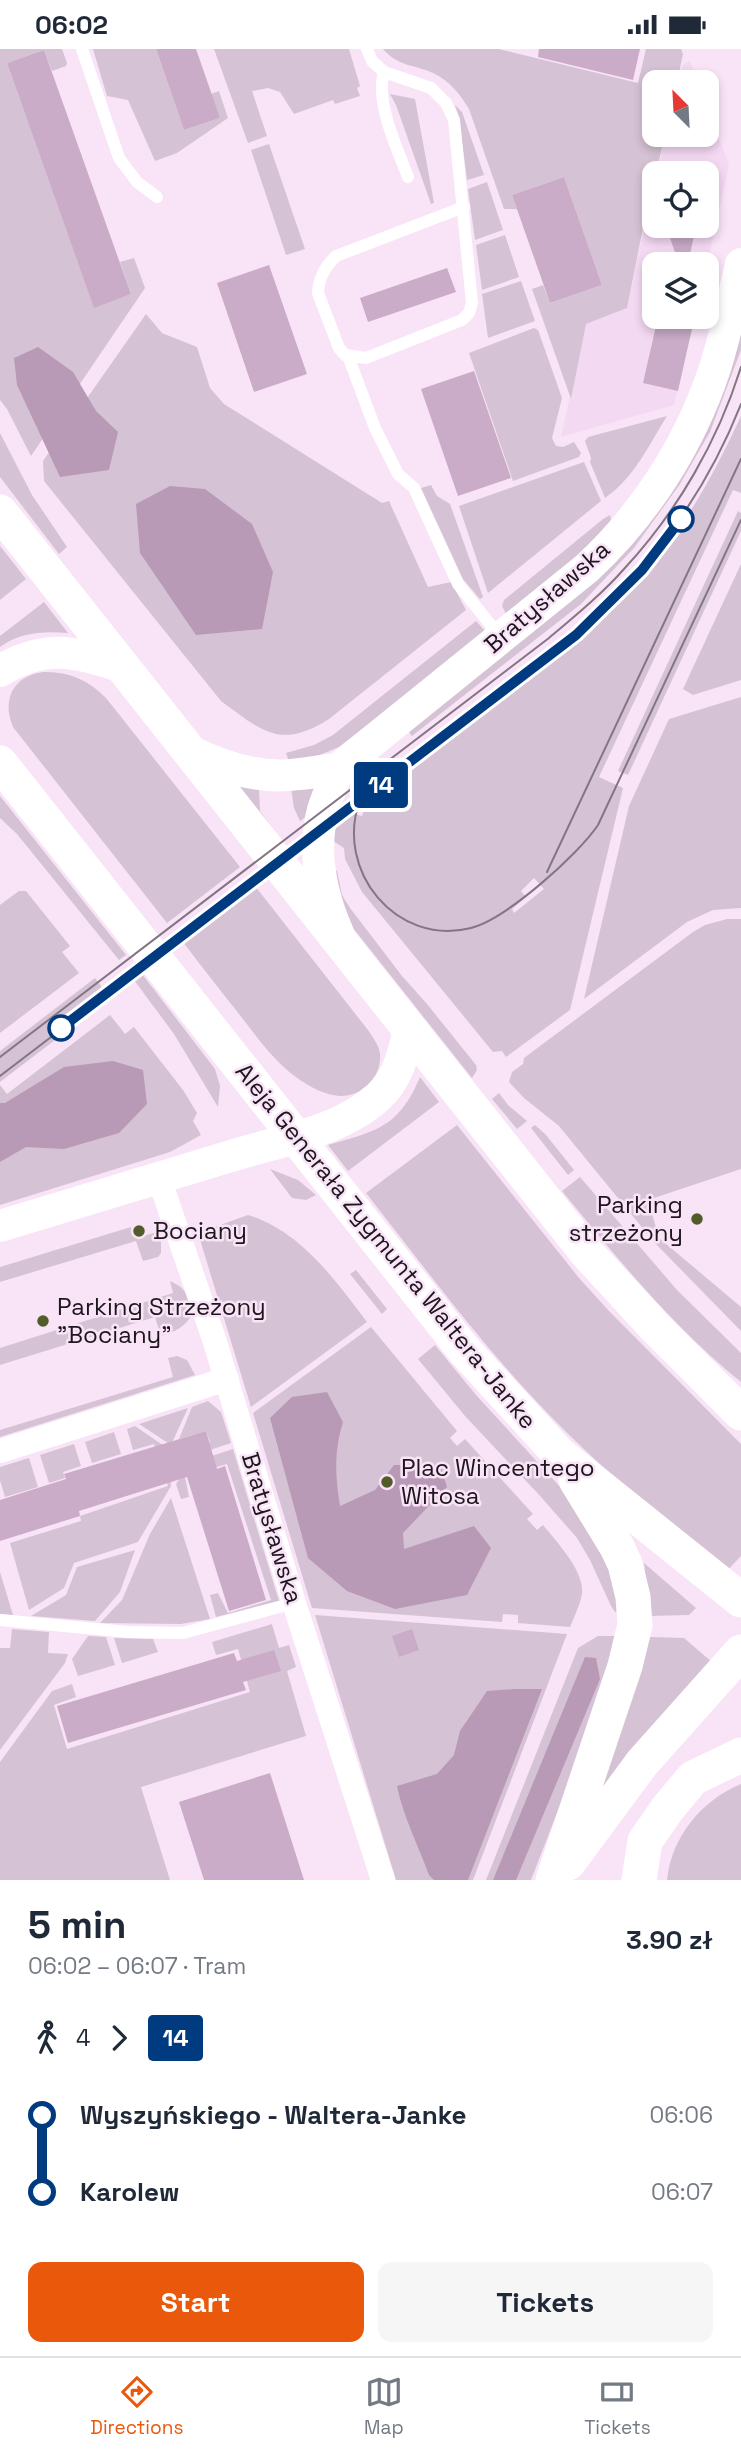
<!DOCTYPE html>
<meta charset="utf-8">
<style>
:root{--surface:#fff;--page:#f6f6f7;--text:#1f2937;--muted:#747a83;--line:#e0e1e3;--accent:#ea580c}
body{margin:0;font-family:"Space Grotesk",sans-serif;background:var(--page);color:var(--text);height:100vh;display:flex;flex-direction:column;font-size:26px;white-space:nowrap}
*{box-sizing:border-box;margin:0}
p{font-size:23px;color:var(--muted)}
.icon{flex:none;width:38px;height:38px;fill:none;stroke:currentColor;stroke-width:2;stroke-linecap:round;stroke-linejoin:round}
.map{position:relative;height:1831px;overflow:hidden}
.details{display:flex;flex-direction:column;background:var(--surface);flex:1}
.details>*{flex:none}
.badge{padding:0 14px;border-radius:5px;font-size:24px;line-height:46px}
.needle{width:46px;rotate:336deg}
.controls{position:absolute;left:642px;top:21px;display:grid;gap:14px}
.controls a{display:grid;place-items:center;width:77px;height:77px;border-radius:14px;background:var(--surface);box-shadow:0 4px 10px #0003;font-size:35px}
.map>.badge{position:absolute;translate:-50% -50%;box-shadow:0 0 0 4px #fff}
.legs{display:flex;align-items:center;gap:10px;height:77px;padding:0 28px;font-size:23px}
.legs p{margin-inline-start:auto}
.head{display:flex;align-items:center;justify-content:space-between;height:119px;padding:0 28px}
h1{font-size:38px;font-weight:700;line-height:52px}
.action{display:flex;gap:14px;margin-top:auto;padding:14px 28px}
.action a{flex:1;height:80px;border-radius:14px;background:var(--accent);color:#fff;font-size:28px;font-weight:700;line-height:80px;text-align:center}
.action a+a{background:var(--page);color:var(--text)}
ul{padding:0 28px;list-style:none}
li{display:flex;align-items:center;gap:24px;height:77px;font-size:26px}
li i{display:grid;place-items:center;width:10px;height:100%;margin:0 9px;background:currentColor}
li i::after{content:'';width:18px;height:18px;margin:-9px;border:5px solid;border-radius:50%;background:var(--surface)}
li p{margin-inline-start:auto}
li:first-child i{background:linear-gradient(#0000 50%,currentColor 0)}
li:last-child i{background:linear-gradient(currentColor 50%,#0000 0)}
.status{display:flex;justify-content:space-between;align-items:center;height:49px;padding:0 35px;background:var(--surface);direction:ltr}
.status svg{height:19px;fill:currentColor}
.tab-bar{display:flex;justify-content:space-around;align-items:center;height:98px;border-top:2px solid var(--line);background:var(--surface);font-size:19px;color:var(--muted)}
.tab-bar a{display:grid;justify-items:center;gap:4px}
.tab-bar .selected{color:var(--accent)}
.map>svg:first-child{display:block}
.built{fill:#f4d9f2}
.green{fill:#d6c2d5;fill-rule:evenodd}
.forest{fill:#b89ab7}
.building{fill:#caabc8}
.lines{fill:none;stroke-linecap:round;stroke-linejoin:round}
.service{stroke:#fff;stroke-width:12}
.minor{stroke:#fff;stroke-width:24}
.tertiary{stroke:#fff;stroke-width:32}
.secondary{stroke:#fff;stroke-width:35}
.tram{stroke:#837683;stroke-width:2}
.line-1-casing{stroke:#fff;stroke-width:16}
.line-1{stroke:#003b80;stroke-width:10}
.stop-1-dot{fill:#fff;stroke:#003b80;stroke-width:3.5}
.poi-dot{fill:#525b2a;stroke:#f9e4f7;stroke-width:2.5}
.labels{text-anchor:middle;stroke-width:5;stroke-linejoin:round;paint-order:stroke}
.street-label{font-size:24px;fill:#1d161d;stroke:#f9e4f7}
.poi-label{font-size:24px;fill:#1d161d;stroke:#f9e4f7;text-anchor:start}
</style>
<div class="status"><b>06:02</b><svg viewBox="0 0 49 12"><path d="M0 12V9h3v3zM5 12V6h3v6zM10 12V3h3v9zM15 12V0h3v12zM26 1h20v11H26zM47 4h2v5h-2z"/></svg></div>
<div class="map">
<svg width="741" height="1831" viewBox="0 0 741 1831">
<rect width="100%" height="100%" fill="#f9e4f7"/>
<g class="built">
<path d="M690,12L698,33H679L683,15Z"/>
<path d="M707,57L729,116L707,216L654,215V268H695L674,356L561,388L586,275L627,259L654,134V177H707V124H657L666,86H707Z"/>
</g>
<g class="green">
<path d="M0,0H62L67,14L66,17L52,22L44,1L7,14L94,258L131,245L120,213L134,209L145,239L31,407L7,360L0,351Z"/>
<path d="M93,0H156L184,81L220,69L211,45L219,42L228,69L177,104L155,112L128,51L107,47Z"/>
<path d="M214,0H349L360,37L357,39L360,47L335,55L333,51L294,65L280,43L268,39L252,42L267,87L248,94Z"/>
<path d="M383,0H499L638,34L646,0H681L683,5L677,33H654V86H665L656,124H654L627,259L586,275L571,350L532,240L543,236L550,254L602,236L564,128L512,146L517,160H504L469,60C460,45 450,32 433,24C415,16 397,17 383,0Z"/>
<path d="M390,45L415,50L434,154L431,155L396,56Z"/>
<path d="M455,56L462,63L484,126L467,131L459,68Z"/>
<path d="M269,95L305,200L286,206L251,101Z"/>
<path d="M487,133L503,181L475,191L468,140Z"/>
<path d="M505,186L519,228L482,241L476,196Z"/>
<path d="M521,232L535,272L488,289L482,245Z"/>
<path d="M146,265L162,284L197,298L210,339L224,355L382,454L389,452L428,538L451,533L466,561L329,670C280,701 262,682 221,652L44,432L43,412Z"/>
<path d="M741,278V301L710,383L680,435L634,499L581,555L412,687L408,682L580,544Z"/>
<path d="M534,279L538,281L562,349L552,389L556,397L563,398L574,393L581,404L579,408L513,432L469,304Z"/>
<path d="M667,367C649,396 634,429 605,449L590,413L591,409L585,392L588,388Z"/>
<path d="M741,367V444L733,441L599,728L623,739L570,961L506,1008L502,1002L493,1003L362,843L345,810L344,799L327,788V782L351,764L362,767L368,751C413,717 458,682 503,648C557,607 610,566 654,513C690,469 717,419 741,367ZM534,829L544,840L514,864L512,860L526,848L521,842Z"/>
<path d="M0,384L32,446L67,498L59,505L0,428Z"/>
<path d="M584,413L601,452L488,544L459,457Z"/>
<path d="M431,436L437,447L450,455L483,548L480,550L463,530L421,439Z"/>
<path d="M738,462L741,464V482L628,726L618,722Z"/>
<path d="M610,466L611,471L606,479L564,519L507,567L502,557L504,551L603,470Z"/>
<path d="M0,497L26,530L0,551Z"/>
<path d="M741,515V631L693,646L683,640Z"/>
<path d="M44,553L68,584C43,582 21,583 0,598V587Z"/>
<path d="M476,572L486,583L339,698L315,708L289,713L286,704L314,696L333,686Z"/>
<path d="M43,623C69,622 88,631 106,649L240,818L167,874L13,678C1,650 14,627 43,623Z"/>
<path d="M741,648V859L713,861L687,873L584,950L629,757L669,670Z"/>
<path d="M322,733L311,764L300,772L294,759L291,739Z"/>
<path d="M234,734L259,738L260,762L279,788Z"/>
<path d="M0,747L126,906L119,911L17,785L0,769Z"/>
<path d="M332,820L337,822L342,846L350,859L402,927L427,955L476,1016L477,1021L472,1029L346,870Z"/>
<path d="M255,837L368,981C373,989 379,996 380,1005C382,1028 362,1047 341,1047C326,1047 308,1037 296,1028C273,1011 257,988 239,965C220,941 201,917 183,893Z"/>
<path d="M19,842H26L70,897L62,903L79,924L0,984V856Z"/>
<path d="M727,870H741V1120L648,1151L659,1189L741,1258V1282L654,1193L559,1077L524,1049L509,1033L512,1023L523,1015L524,1009L693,883L705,876Z"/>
<path d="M142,925L215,1020L220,1037L218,1058L174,985L134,931Z"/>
<path d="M95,929L110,949L0,1033V1002Z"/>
<path d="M110,966L125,985L134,978L183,1041L197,1064L193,1072L201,1086L170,1103L0,1156V1036L7,1045Z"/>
<path d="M420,1028L439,1053L348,1122L328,1096C377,1082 399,1078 420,1028Z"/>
<path d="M499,1044L508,1056L527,1072L517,1080L492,1050Z"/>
<path d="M457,1076L579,1229L609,1262L741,1395V1507L725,1524C660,1468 594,1414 535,1351C474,1286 421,1214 366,1144Z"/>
<path d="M535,1076L546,1086L574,1121L568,1126L531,1079Z"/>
<path d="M270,1120L298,1131L316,1146L306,1151L292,1149Z"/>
<path d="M580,1128L677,1241L741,1304V1333C673,1278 617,1209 562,1142Z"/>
<path d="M248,1166C301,1182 335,1231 367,1273L251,1358L198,1184Z"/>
<path d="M131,1178L136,1189L161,1182V1204L158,1208L143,1212L136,1192L0,1233V1218Z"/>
<path d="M356,1221L387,1260L382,1265L350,1225Z"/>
<path d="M170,1232C185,1238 188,1247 195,1261C186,1277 178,1282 161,1287L155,1268L0,1316V1299L173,1244Z"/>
<path d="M371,1278L457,1382L450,1389L457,1397L465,1390L533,1465L527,1470L537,1481L543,1476C557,1493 585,1523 582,1545C580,1556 574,1568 570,1578L518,1574V1566L503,1565L502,1573L312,1559L253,1364Z"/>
<path d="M435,1296L476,1346L575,1454L600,1485L622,1564L615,1563L611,1557L590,1511L577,1489L541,1448L465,1367L418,1310Z"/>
<path d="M177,1307L187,1311L195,1326L0,1388V1381L173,1328L168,1309Z"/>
<path d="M208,1352L221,1363L231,1394L204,1403L201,1396L210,1393L206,1382L179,1390L192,1358Z"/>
<path d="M188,1359L171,1396L139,1375Z"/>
<path d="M135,1377L167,1399L171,1437L138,1493L74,1514L64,1539L29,1561L10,1494L81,1472L80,1467L168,1437L154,1395L133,1401L127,1380Z"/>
<path d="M114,1383L121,1405L92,1414L85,1393Z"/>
<path d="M74,1395L81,1417L63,1423L65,1429L49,1434L40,1406Z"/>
<path d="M233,1400L279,1552L216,1568L210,1546L218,1544L228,1564L271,1551L227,1415L185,1428L189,1448L181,1450L176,1435L190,1414Z"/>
<path d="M29,1409L38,1438L5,1448L0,1431V1418Z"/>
<path d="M171,1449L210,1570L181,1575L100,1574L122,1551L150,1485Z"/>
<path d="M135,1501L120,1543L95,1572L31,1567L66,1546L77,1518Z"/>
<path d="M644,1514L696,1559L689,1566L650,1567Z"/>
<path d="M0,1523L13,1566L0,1565Z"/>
<path d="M315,1566L567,1585L473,1831H396Z"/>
<path d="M272,1575L279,1599L289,1596L296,1618L287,1622L306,1687L141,1738L170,1831H0V1713L52,1642L72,1635L76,1648L54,1656L67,1700L250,1643L238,1600L216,1606L212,1593Z"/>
<path d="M12,1580L49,1583L48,1604L68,1605L65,1614L0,1701V1599H10Z"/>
<path d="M88,1587L106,1588L115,1616L78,1627L72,1610Z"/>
<path d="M598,1587H620L600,1653L531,1831H486L578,1599Z"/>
<path d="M650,1588L684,1589L713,1614L585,1768Z"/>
<path d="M114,1589L153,1590L158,1603L122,1614Z"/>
<path d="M741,1735V1831H667C671,1788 702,1751 741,1735Z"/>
</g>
<g class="forest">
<path d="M38,298L73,323L96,362L118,383L109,421L60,428L17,336L14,309Z"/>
<path d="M170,437L205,440L252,475L273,523L262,580L196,586L140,504L136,455Z"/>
<path d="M113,1012L143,1021L147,1055L119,1084L64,1100L26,1098L0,1113V1054H5L64,1018Z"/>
<path d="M327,1343L343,1373C334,1402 335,1427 340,1457L375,1441L394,1416H440L447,1438L403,1484L404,1500L474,1477L491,1499L467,1546L395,1560L347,1542L308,1509L270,1369L292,1348Z"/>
<path d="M585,1608L596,1609L600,1630L516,1831H493Z"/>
<path d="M514,1640H542L468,1831H434L429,1826C418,1796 403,1767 397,1737L437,1725L454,1706L460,1682L487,1642Z"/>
</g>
<g class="building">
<path d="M156,0H196L220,69L184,81Z"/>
<path d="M539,0H640L633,31L538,8Z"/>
<path d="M44,1L131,245L94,259L7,14Z"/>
<path d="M564,128L602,236L550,254L512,146Z"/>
<path d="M666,177H696L688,215H679Z"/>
<path d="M269,216L307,325L254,343L217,234Z"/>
<path d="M447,219L456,243L368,273L360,249Z"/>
<path d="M658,268L693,275L678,342L643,334Z"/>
<path d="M474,322L511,429L458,447L421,340Z"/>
<path d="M206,1382L217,1420L225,1417L266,1551L229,1562L187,1428L79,1462L80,1467L0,1492V1451L66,1430L64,1425Z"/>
<path d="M412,1580L419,1601L399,1608L392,1587Z"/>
<path d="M274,1601L281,1622L243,1633L246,1641L68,1694L57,1657L234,1604L237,1612Z"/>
<path d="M270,1724L304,1831H204L179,1753Z"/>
</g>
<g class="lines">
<g class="service">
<path d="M82,0L119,109L137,133L157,148"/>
<path d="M367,0L372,12L384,23L431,39L446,54L454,71L472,254L469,264L462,271L366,309L345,306L339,299L318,244C319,228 325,218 336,207L464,158"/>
<path d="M384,23C375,53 397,99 408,128"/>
<path d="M348,307L375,379L398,425L414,439L458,535L501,589"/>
<path d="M0,1571L128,1583L183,1584L294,1554"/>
</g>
<g class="minor">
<path d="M159,1129L215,1293L294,1554L383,1831"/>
<path d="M0,1402L227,1330"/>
</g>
<g class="tertiary">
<path d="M0,622C44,595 73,602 120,617"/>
<path d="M186,700C221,718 259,731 299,725C312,724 324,721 338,720L587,519C646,464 690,395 715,319C726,285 733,249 741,215"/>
<path d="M338,884C321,845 312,802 323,761C327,747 334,734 338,720"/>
<path d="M0,1177C77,1154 154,1131 231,1107C279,1092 340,1083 378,1048C398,1030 403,1006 409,981"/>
</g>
<g class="secondary">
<path d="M0,463L586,1203L655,1278L741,1364"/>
<path d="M0,714L464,1301L560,1406L741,1551"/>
<path d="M568,1814L642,1714L741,1603"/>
<path d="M553,1831L625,1617L635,1576L633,1548L625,1515L617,1498L576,1431"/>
<path d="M639,1831L645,1792L668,1759L693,1729L741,1706"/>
</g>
<g class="tram">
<path d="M360,751C334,821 396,898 471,879C506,870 578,806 598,776L741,471"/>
<path d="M547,823L741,410"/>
<path d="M0,1008L549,589C575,567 602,545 624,520C677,463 718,392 741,318"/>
<path d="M0,1027L555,603C638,536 702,454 741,355"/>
</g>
</g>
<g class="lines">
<g class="line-1-casing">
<path id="line-1" d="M61,979L576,586L642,521L681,470"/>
</g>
<use href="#line-1" class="line-1"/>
</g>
<g class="stop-1-dot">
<circle cx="681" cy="470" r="12"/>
<circle cx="61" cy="979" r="12"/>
</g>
<g class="poi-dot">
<circle cx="697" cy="1170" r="7"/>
<circle cx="139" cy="1182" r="7"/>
<circle cx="43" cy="1272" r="7"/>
<circle cx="387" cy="1433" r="7"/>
</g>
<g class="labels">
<g class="street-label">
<text transform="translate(547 548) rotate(-41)" y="8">Bratysławska</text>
<text transform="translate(386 1197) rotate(51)" y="8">Aleja Generała Zygmunta Waltera-Janke</text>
<text transform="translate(272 1479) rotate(73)" y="8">Bratysławska</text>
</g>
<g class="poi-label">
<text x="683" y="1164" text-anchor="end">Parking<tspan x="683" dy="28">strzeżony</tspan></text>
<text x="153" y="1190">Bociany</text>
<text x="57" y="1266">Parking Strzeżony<tspan x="57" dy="28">"Bociany"</tspan></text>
<text x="401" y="1427">Plac Wincentego<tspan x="401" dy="28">Witosa</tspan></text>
</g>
</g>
</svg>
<div class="controls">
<a><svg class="needle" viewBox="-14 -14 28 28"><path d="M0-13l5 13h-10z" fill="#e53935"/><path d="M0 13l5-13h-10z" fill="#747a83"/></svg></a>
<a><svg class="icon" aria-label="locate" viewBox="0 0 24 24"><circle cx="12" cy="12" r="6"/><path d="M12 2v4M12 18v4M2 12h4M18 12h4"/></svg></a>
<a><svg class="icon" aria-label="layers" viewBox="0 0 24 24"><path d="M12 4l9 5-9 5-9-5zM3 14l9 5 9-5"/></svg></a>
</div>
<b class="badge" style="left:381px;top:736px;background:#003b80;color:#fff">14</b>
</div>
<section class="details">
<div class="head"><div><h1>5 min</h1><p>06:02 – 06:07 · Tram</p></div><b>3.90 zł</b></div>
<div class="legs"><svg class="icon" aria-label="walk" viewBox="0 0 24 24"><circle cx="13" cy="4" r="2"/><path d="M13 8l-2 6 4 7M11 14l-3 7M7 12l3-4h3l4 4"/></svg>4<svg class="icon" aria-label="forward" viewBox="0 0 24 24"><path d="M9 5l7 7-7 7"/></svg><b class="badge" style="background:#003b80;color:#fff">14</b></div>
<ul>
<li><i style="color:#003b80"></i><b>Wyszyńskiego - Waltera-Janke</b><p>06:06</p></li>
<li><i style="color:#003b80"></i><b>Karolew</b><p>06:07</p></li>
</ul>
<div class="action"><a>Start</a><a>Tickets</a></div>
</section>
<nav class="tab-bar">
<a class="selected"><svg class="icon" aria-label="directions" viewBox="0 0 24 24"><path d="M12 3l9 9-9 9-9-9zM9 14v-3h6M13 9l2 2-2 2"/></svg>Directions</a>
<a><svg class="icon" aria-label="map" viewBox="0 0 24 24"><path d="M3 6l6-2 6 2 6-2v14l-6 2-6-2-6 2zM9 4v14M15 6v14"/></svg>Map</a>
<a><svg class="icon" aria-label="tickets" viewBox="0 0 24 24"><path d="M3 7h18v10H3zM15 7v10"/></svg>Tickets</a>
</nav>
